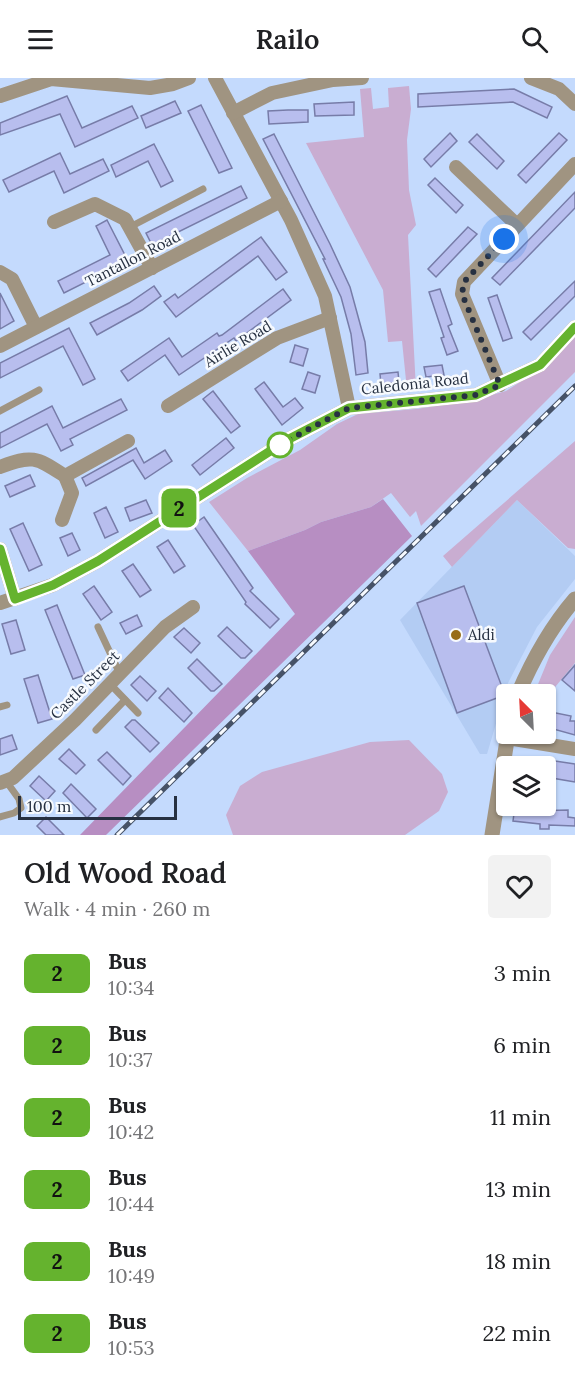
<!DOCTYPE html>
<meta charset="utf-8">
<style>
:root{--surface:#fff;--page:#f2f2f2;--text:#202124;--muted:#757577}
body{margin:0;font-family:Lora,serif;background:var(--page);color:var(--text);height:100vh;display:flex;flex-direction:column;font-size:22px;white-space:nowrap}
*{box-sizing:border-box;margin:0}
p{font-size:20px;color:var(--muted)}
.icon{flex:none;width:33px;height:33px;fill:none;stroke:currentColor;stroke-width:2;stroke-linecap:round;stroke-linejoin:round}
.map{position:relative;height:757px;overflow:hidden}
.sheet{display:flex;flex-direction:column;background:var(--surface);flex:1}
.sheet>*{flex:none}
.badge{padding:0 12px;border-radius:9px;font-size:21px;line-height:39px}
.needle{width:39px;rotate:336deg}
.buttons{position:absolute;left:496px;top:606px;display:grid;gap:12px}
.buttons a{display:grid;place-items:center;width:60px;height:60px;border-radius:6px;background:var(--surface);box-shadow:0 2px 4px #0004;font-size:30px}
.scale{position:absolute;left:18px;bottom:15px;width:159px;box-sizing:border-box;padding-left:6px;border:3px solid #263041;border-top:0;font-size:16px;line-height:21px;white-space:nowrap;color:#263041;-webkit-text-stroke:4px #f7fafe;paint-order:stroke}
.you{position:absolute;width:30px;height:30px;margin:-15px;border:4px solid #fff;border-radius:50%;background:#1a73e8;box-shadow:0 0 0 9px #1a73e833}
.map>.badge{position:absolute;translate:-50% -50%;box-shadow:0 0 0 3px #fff}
.round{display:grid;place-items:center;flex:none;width:63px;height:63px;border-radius:6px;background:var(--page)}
.summary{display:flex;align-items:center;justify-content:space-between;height:102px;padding:0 24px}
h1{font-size:28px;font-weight:600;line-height:45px}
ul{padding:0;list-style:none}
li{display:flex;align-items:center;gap:18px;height:72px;padding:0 24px}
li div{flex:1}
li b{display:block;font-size:22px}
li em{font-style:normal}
li .badge{min-width:66px;font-weight:700;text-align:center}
header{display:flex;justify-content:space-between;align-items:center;height:78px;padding:0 24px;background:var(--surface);font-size:27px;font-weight:600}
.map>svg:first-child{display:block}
.built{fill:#b3ccf3}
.green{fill:#c9add1}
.forest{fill:#b78ec2}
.building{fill:#b8beee;stroke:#777ca8;stroke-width:1.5}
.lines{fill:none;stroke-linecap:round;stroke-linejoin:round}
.service{stroke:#a09481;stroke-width:7}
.minor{stroke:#a09481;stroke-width:14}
.tertiary{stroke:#a09481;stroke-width:15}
.rail-casing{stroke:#465267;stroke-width:5}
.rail{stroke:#f7fafe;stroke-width:3;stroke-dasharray:9;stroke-linecap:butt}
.line-casing{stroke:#fff;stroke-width:14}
.line{stroke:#65b32e;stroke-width:9}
.walk{stroke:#263041;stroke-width:6;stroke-dasharray:0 10.8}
.stop-dot{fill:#fff;stroke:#65b32e;stroke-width:3}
.poi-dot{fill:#976c19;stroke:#f7fafe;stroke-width:2}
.labels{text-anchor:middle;stroke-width:5;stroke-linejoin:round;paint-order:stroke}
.street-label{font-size:15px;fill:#263041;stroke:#f7fafe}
.poi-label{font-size:15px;fill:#263041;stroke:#f7fafe;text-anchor:start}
</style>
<header><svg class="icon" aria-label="menu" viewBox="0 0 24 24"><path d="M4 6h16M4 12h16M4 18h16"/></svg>Railo<svg class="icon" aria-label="search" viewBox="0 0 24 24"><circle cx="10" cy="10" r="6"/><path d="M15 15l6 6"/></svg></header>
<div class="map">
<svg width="575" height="757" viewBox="0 0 575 757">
<rect width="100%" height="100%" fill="#c4dafd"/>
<path class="built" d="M517,422L575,478V501L537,549L508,605L487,676H480L400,542Z"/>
<g class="green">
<path d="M409,8L411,31L407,62L409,112L416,147L408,157L416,312H407L402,263L388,264L383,212L306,65L364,59L360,11L371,10L373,31L389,29L388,10Z"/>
<path d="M575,256V294L421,448L416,433L410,439L391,415L371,429L321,444L305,452L248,473L209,424L247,400L300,372L337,346L358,336L416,331L470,323L506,313L539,292Z"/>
<path d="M575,363V471L568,470L517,422L452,489L443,478Z"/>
<path d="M575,539V585L546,620V616H534L550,577Z"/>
<path d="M409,662L442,696L448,714L439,733L405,757H233L226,737L240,708L262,694L370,664Z"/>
</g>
<path class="forest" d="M383,421L412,458L106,757H80L295,536L248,473L305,452L321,444L371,429Z"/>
<g class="building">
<path d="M514,11L552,29L547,40L513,24L418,29V16Z"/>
<path d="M67,18L82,50L132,28L138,40L75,69L60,36L0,57V45Z"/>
<path d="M175,23L181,35L146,50L141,38Z"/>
<path d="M354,24V37L315,38L314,26Z"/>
<path d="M201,27L232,90L219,95L188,33Z"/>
<path d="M288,32H308V44L269,46L268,33Z"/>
<path d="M450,55L457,63L431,89L424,81Z"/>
<path d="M559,55L567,62L526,105L518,97Z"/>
<path d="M274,56L330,166L350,209L365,264L368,295L356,297L351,256L341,219L323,181H325L263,61Z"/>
<path d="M477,56L504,83L497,91L469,64Z"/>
<path d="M154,66L173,103L161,109L148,83L116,99L111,87Z"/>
<path d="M60,75L70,96L103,81L109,93L64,115L54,93L9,114L3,102Z"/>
<path d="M435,100L463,127L456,135L428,107Z"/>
<path d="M241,108L247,120L152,167L146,155Z"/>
<path d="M575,114V130L500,207L492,200Z"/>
<path d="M107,142L128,183L64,215L58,203L110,177L96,148Z"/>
<path d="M468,149L477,156L436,199L428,191Z"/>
<path d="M261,159L287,194L276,202L258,178L176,239L164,224L175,216L178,220Z"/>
<path d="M575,203V218L531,262L523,254Z"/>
<path d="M154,208L161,218L142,232L97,257L90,245L129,225Z"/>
<path d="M283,211L291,222L236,263L234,260L179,297L165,277L128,303L121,293L169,260L182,279L217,255L219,258L222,257Z"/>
<path d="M440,211L452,246L448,248L458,273L447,277L441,260L444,259L429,214Z"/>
<path d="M0,215L14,243L0,251Z"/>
<path d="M497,217L512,260L503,263L488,220Z"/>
<path d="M69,250L95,301L83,307L63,268L0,300V285Z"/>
<path d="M295,267L308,271L303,288L290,284Z"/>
<path d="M442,287L444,297L426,299L424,289Z"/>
<path d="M308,294L320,298L315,315L302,311Z"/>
<path d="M398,294L399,304L381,306L380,296Z"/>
<path d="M264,304L283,329L295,320L303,330L282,347L255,311Z"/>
<path d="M213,313L240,348L231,355L203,321Z"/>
<path d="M121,321L127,332L70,361L73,367L61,373L47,346L0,370V355L52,328L63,350Z"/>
<path d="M226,360L234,370L200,397L192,387Z"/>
<path d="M136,370L144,385L165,372L172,383L145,401L133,382L86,408L82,400Z"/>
<path d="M30,397L35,408L10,419L5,408Z"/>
<path d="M146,422L152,435L130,443L125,430Z"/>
<path d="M106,429L118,454L105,460L94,435Z"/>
<path d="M204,439L253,510L250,513L279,541L270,550L245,526L246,524L193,447Z"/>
<path d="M23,445L42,487L29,493L10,451Z"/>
<path d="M72,455L80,472L68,478L60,460Z"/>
<path d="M168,462L185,488L174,495L157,469Z"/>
<path d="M133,486L151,512L140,519L122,493Z"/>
<path d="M94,508L112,534L101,542L83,516Z"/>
<path d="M464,508L505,617L457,635L417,525Z"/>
<path d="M57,527L85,597L73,601L45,532Z"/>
<path d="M137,537L142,548L126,556L120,545Z"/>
<path d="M16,542L25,572L11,576L2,546Z"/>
<path d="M227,549L252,573L245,580H241L218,558Z"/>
<path d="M184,550L200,565L191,575L174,559Z"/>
<path d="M197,581L222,606L214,613H211L188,590Z"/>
<path d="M575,587V613L562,602Z"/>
<path d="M38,597L52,641L38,645L24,601Z"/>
<path d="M140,598L156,613L147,623L131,607Z"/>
<path d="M168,610L192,635L184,644L159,620Z"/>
<path d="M546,633L571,638L570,643H575V657L546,649Z"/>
<path d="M132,642H135L159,665L150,674L125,649Z"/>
<path d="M12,657L17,671L0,677V661Z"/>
<path d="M69,671L85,687L76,696L59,681Z"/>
<path d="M107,674L131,698L123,707L98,682Z"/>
<path d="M555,683L575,686V704L546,699V684L554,685Z"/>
<path d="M39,698L55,713L46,723L30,708Z"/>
<path d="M71,706L96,731L87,740L63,715Z"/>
<path d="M515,728L530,729V733L568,732V739L575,740V748L549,747V751H540V746L513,743Z"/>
<path d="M46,739L64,757H46L37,748Z"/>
</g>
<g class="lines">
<g class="service">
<path d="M130,149L203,111"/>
<path d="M0,333L39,312"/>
<path d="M98,549L120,596"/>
<path d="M110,606L138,635"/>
<path d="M0,629L7,627"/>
<path d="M96,652L125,622"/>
<path d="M0,739L14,735L21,730L19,721L6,703"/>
</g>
<g class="minor">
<path d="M215,0L291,142L325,218L349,330"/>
<path d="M531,0L559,11L575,26"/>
<path d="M0,18L51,1L150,10L173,6L189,0"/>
<path d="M233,35L272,15L333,2L362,0"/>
<path d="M456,89L517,147"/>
<path d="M54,144L95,126L125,141L152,190"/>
<path d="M0,194L12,201L36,249"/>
<path d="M0,268L281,123"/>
<path d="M500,307L462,216L464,204L575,86"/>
<path d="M168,328L277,260L330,240"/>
<path d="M0,389C33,376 37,380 65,398L128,363"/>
<path d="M62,442L72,415L65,398"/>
<path d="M0,471L15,521"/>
<path d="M0,525L53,507L98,483L289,361L349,330L476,317L540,287L575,249"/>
<path d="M507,660L575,671"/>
<path d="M0,705L13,700L75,642L165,549L193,529"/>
</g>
<g class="tertiary">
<path d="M518,616C533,581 550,550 575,521"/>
<path d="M492,757L508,656"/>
</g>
<g class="rail-casing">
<path id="rail" d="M117,757L575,308"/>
</g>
<use href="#rail" class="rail"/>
</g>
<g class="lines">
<g class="line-casing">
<path id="line" d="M0,471L15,521L53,507L98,483L289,361L349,330L476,317L540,287L575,249"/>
</g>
<use href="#line" class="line"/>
<path class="walk" d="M280,367L275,369L349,330L476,317L500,307L462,216L464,204L504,161"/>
</g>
<circle class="stop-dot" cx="280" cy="367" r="12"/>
<circle class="poi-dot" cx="456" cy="557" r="6"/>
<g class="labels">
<g class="street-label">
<text transform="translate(133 181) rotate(-27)" y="5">Tantallon Road</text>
<text transform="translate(238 266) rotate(-31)" y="5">Airlie Road</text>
<text transform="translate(415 306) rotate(-6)" y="5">Caledonia Road</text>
<text transform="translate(85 607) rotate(-45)" y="5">Castle Street</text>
</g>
<g class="poi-label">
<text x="468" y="562">Aldi</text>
</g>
</g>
</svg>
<div class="buttons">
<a><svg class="needle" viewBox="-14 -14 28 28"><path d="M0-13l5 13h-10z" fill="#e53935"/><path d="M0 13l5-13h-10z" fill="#757577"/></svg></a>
<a><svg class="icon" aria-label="layers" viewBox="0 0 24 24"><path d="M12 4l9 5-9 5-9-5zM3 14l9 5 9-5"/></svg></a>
</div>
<div class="scale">100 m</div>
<div class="you" style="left:504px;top:161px"></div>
<b class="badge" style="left:179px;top:430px;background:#65b32e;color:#111">2</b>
</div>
<section class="sheet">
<div class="summary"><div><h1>Old Wood Road</h1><p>Walk · 4 min · 260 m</p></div><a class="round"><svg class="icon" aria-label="heart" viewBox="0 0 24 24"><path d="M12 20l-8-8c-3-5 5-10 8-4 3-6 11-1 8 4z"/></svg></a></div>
<ul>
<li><span class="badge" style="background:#65b32e;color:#111">2</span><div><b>Bus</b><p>10:34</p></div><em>3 min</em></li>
<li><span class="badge" style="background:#65b32e;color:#111">2</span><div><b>Bus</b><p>10:37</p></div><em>6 min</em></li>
<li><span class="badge" style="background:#65b32e;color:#111">2</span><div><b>Bus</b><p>10:42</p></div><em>11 min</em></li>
<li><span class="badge" style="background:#65b32e;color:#111">2</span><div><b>Bus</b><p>10:44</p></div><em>13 min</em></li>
<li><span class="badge" style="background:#65b32e;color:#111">2</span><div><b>Bus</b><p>10:49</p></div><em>18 min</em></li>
<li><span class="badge" style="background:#65b32e;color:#111">2</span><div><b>Bus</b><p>10:53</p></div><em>22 min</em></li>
</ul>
</section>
